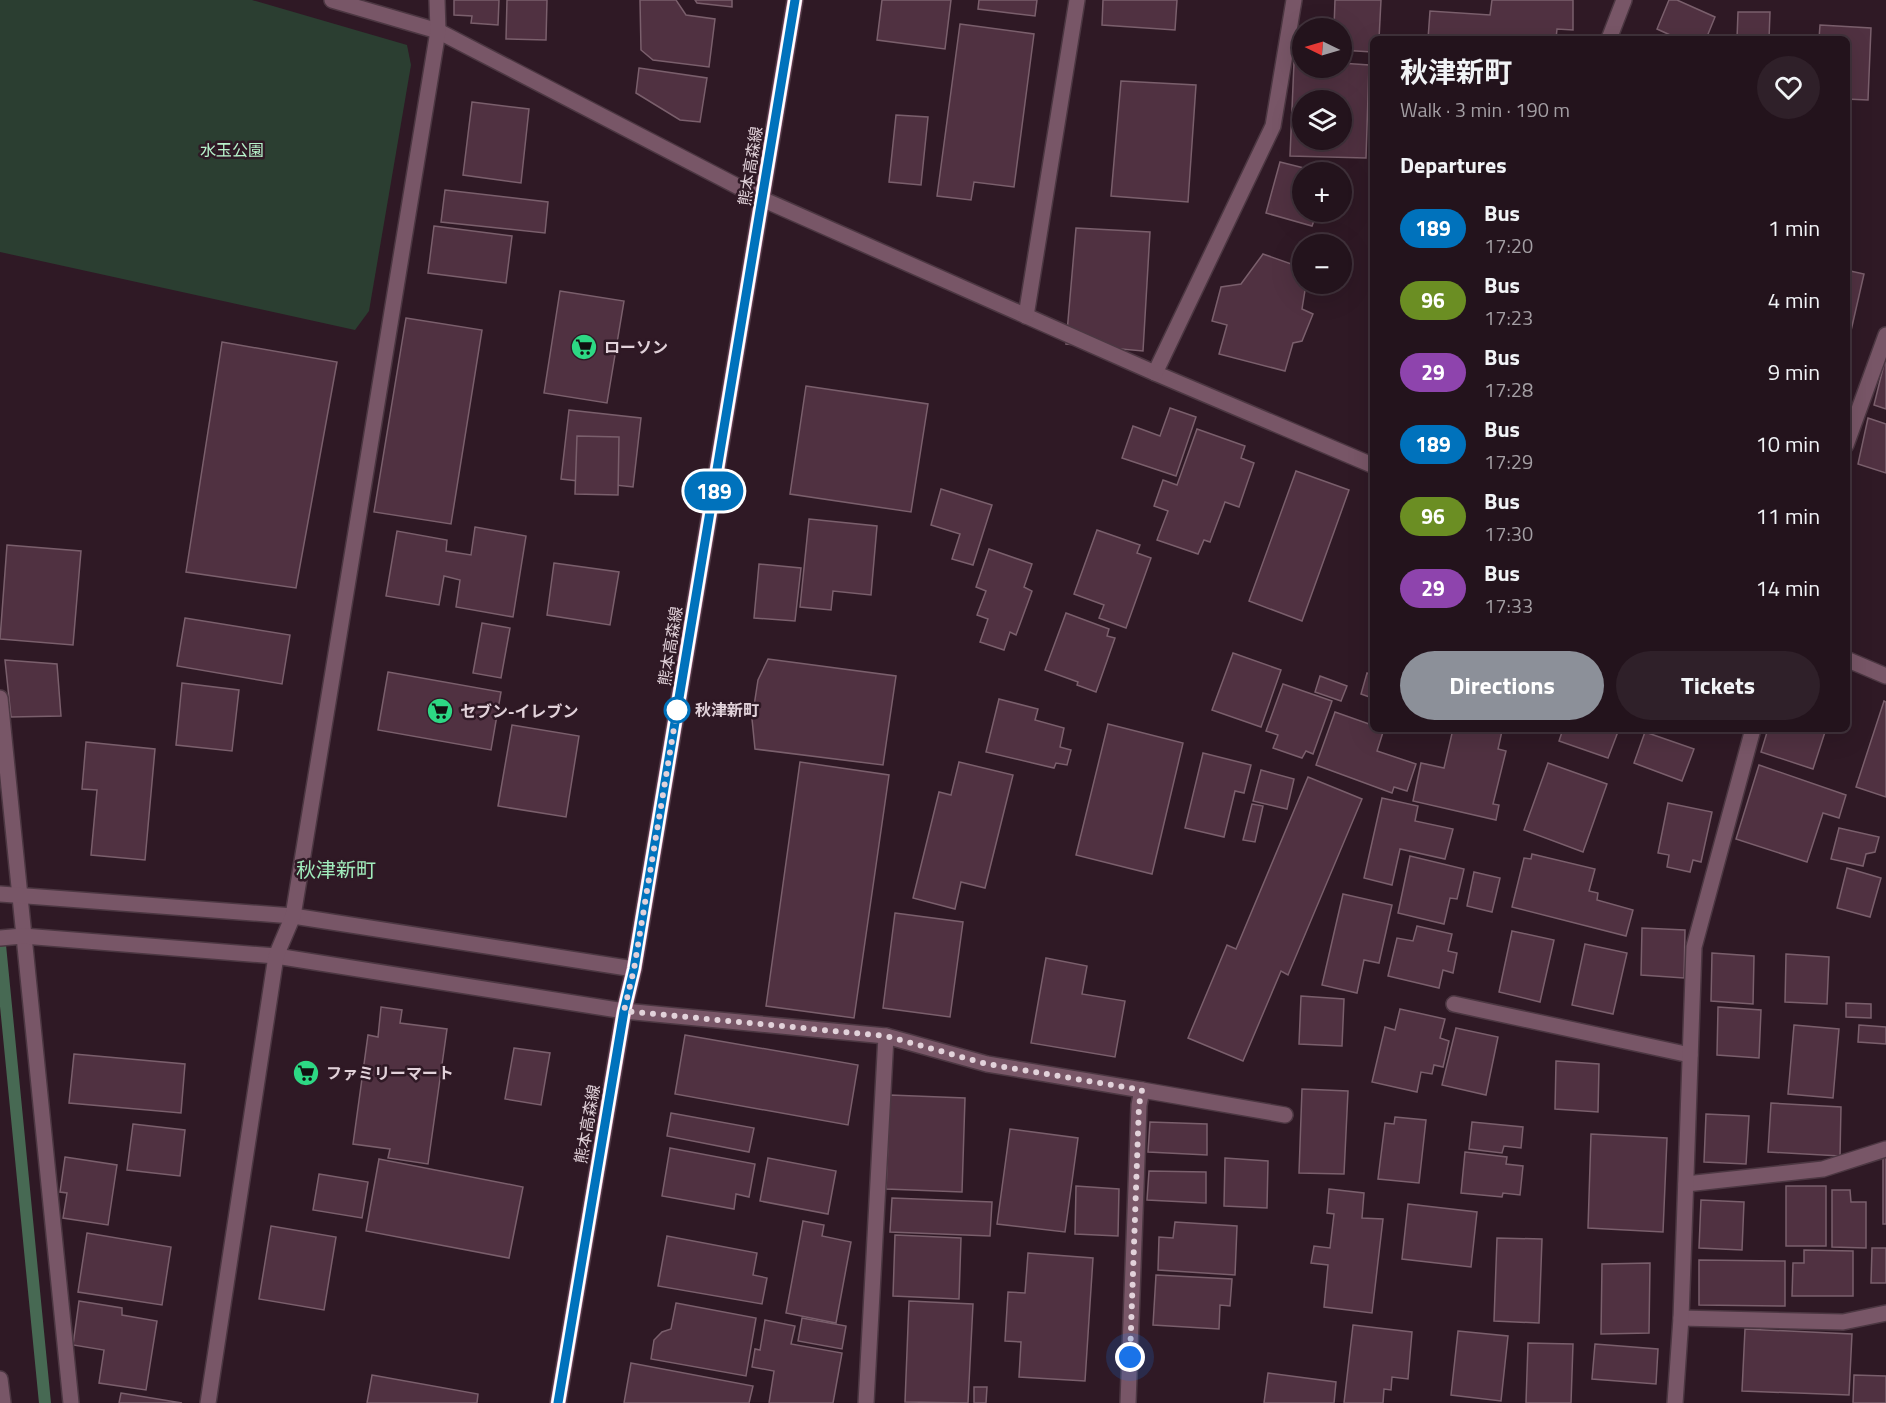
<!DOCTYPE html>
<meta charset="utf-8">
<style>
:root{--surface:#23131c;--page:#2f2029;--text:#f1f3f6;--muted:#a39ea3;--line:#40323b;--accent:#8c9099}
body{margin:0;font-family:"Titillium Web","Noto Sans JP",sans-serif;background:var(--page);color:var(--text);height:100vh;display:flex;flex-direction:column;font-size:22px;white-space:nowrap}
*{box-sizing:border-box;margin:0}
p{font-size:20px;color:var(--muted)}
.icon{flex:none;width:33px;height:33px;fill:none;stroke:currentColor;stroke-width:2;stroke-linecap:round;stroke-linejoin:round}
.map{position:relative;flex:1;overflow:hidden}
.panel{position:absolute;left:1370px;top:36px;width:480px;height:696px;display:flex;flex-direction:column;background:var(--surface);border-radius:9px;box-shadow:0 6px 24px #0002,0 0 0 2px var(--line)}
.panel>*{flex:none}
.badge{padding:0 12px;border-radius:20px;font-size:21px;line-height:39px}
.needle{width:39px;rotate:275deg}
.buttons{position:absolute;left:1292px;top:18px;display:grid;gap:12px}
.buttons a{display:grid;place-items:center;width:60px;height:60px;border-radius:50%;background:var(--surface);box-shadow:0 6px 24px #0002,0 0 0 2px var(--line);font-size:30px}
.you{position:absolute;width:30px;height:30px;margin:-15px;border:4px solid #fff;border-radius:50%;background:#1a73e8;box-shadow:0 0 0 9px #1a73e833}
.map>.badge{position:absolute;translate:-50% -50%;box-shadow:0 0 0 3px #fff}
h2{padding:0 30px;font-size:22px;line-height:54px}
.round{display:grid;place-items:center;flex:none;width:63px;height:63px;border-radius:32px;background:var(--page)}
.headline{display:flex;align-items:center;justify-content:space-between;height:102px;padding:0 30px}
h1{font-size:28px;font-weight:700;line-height:45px}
.button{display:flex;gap:12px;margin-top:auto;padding:12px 30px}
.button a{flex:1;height:69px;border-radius:36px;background:var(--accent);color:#fff;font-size:24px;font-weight:700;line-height:69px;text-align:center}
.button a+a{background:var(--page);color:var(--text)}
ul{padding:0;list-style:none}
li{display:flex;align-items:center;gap:18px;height:72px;padding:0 30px}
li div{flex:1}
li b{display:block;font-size:22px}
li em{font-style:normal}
li .badge{min-width:66px;font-weight:700;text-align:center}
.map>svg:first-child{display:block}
.green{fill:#2b3e31}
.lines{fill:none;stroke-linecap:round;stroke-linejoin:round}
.stream{stroke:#476953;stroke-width:12}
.building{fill:#503141;stroke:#7a5f6c;stroke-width:1.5;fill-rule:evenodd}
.minor-casing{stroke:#4c3742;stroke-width:18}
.major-casing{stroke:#4c3742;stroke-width:18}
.minor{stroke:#785667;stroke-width:15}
.major{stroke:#cf8bae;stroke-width:15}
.line-casing{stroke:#fff;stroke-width:14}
.line{stroke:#0072bc;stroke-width:9}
.walk{stroke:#e2d2da;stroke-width:6;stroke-dasharray:0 10.8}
.stop-dot{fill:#fff;stroke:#0072bc;stroke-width:3}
.labels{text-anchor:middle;stroke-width:5;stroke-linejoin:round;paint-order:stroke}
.park-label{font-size:16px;fill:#b7f3cb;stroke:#2f1925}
.street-label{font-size:16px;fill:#e2d2da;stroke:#2f1925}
.poi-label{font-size:16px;font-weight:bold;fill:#e2d2da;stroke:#2f1925;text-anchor:start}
.stop-label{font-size:16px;font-weight:bold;fill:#e2d2da;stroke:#2f1925;text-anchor:start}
.quarter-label{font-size:20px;fill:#a1ecbc;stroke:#2f1925}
</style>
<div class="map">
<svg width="1886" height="1403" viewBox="0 0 1886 1403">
<rect width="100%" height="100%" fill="#2f1925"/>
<path class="green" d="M0,0H252L407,45L411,65L369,311L355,330L0,252Z"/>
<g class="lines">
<path class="stream" d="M0,945L45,1403"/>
</g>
<g class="building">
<path d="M454,0H499L498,25L471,23L472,16L454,15Z"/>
<path d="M507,0H547L546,40L506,39Z"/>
<path d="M640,0H676L686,15L715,19L709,67L653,60L641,50Z"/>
<path d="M695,0H732V7L697,3Z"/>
<path d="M882,0H951L945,49L877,40Z"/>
<path d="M979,0H1037L1035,16L978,9Z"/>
<path d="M1103,0H1177L1175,30L1102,25Z"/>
<path d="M1335,0H1381L1379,39H1372V52L1341,50V28H1334Z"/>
<path d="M1492,0H1573V30L1557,29L1556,39H1428L1430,11L1490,15Z"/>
<path d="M1669,0H1677L1715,17L1706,39H1679L1657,29Z"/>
<path d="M1738,12H1770L1769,39H1737Z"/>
<path d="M960,24L1034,34L1014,187L974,182L971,200L937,196Z"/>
<path d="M1820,25L1871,28L1868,100L1846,99V39H1819Z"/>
<path d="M1294,62H1302V68H1341V63L1369,65L1366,158L1290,156ZM1302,100H1341V140H1302Z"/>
<path d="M639,68L707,78L700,122L680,120L636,93Z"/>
<path d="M1121,81L1196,85L1188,202L1111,196Z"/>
<path d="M472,102L529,109L521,183L463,175Z"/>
<path d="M896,115L928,117L921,185L889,182Z"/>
<path d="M1280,162L1320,172H1302V212H1317L1312,226L1266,213Z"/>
<path d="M445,190L548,202L545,233L441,222Z"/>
<path d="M434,226L512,236L506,283L428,273Z"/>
<path d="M1076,228L1150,232L1143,351L1066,344Z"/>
<path d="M1263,254L1300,267L1302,284H1306L1302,309L1313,314L1302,341L1293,343L1285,371L1219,354L1227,325L1212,321L1221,287L1241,284Z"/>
<path d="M1846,270L1864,274L1850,335L1846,334Z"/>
<path d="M560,291L624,301L607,403L544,393Z"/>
<path d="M406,318L482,330L451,524L374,512Z"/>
<path d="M222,342L337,362L296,588L186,572Z"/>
<path d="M1885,360H1886V409L1874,405Z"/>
<path d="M806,386L928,404L911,512L790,494Z"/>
<path d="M1170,408L1196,417L1176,476L1122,458L1133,426L1160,436Z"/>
<path d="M569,410L641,418L633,487L561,479Z"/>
<path d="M1868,418L1886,424V473L1858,464Z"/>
<path d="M1197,429L1245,446L1241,458L1254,463L1239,507L1225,502L1210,542L1204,540L1198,554L1157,540L1168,511L1154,506L1163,480L1177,485Z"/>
<path d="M577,436L619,437L618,495L575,494Z"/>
<path d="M1296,471L1349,490L1302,621L1249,601Z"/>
<path d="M941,489L992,505L973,565L952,559L960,534L931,525Z"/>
<path d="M809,519L877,526L871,595L833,591L831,610L800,607Z"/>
<path d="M475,527L526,536L513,617L456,607L460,580L444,576L439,605L386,596L397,531L447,540L446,551L471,555Z"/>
<path d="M1097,530L1140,545L1137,553L1151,558L1126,628L1099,618L1104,605L1074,594Z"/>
<path d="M7,545L81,551L73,645L0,639Z"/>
<path d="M989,549L1032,564L1024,587L1032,591L1016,635L1010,632L1004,650L980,642L988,619L977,615L986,591L976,587Z"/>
<path d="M554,563L619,572L610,625L547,615Z"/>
<path d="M759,564L801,568L795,621L754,618Z"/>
<path d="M1066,613L1109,629L1107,636L1115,638L1096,692L1077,685L1078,682L1045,670Z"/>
<path d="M185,618L290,635L282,684L177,666Z"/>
<path d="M482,623L510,628L501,678L473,673Z"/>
<path d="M1233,653L1281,670L1261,727L1212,710Z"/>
<path d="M768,659L896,676L883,765L755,749L752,719L758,680Z"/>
<path d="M5,660L57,664L61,716L11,717Z"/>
<path d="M388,672L501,692L491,750L378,730Z"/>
<path d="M1367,673L1372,675V698L1361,694Z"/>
<path d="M1320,676L1347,686L1341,701L1315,692Z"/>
<path d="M182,683L239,690L232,751L176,745Z"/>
<path d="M1283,684L1332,701L1313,754L1306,751L1302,758L1273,748L1278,735L1266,731Z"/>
<path d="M999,699L1038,709L1035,720L1064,728L1060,747L1071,750L1067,765L1056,763L1054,768L986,752Z"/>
<path d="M1884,701L1886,702V797L1856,787Z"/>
<path d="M1335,712L1372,725V729H1384L1377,751L1416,764L1407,791L1394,787L1392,793L1316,765Z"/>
<path d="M1108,724L1183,743L1152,874L1076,855Z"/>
<path d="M512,725L579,736L566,817L498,806Z"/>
<path d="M1453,729L1502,731L1498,749L1506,751L1493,804L1499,805L1496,820L1413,801L1421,763L1444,768Z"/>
<path d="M1563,729H1619L1608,758L1559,741Z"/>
<path d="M1768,729H1826L1813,769L1761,752Z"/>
<path d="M1645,732L1694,749L1682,781L1634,763Z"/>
<path d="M86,742L155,749L145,860L91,855L97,790L82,789Z"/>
<path d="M1203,753L1251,765L1244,793L1235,791L1224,837L1185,828Z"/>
<path d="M800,762L889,775L854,1018L766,1006Z"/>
<path d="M959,762L1013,775L985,888L961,882L955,909L913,898L939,792L951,795Z"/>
<path d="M1548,763L1607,784L1583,852L1524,830Z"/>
<path d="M1759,765L1846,795L1839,818L1823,813L1807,862L1736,839Z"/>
<path d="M1261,770L1294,779L1287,809L1253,801Z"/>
<path d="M1308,777L1362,799L1288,975L1281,971L1243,1061L1188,1038L1227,945L1236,949Z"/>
<path d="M1382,798L1418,806L1415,821L1453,829L1445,859L1400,849L1392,885L1364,878Z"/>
<path d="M1668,803L1712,812L1701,862L1693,860L1690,872L1667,867L1669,855L1658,853Z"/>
<path d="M1252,804L1263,806L1255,842L1243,840Z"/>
<path d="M1839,828L1879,837L1875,852L1866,854L1863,866L1831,859Z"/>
<path d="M1532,854L1595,869L1589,891L1598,893L1597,900L1633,910L1626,936L1512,907L1524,858L1531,859Z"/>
<path d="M1410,856L1464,869L1457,899L1450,898L1444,924L1398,913Z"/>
<path d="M1847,868L1881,878L1870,917L1837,908Z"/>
<path d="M1474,872L1500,878L1492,912L1467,906Z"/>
<path d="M1343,894L1392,905L1379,963L1364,960L1357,993L1322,985Z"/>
<path d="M895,913L963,922L950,1017L883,1008Z"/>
<path d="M1417,926L1452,934L1448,951L1457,953L1453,973L1443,970L1439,988L1388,976L1397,938L1413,941Z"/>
<path d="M1642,928L1685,930L1684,978L1641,975Z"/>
<path d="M1512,931L1554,940L1540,1002L1499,992Z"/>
<path d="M1585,944L1627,953L1613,1014L1572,1005Z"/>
<path d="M1712,953L1754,956L1753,1004L1711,1001Z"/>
<path d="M1786,954L1829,957L1827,1004L1785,1002Z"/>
<path d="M1046,958L1087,966L1082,994L1125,1001L1115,1057L1031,1043Z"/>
<path d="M1301,996L1344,999L1342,1046L1299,1044Z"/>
<path d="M1846,1003L1871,1004V1018L1846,1017Z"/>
<path d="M381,1007L402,1010L400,1023L447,1029L428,1164L388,1158L390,1149L353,1144L368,1035L378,1037Z"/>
<path d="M1718,1007L1761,1010L1759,1058L1717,1055Z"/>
<path d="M1400,1009L1445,1019L1440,1038L1449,1041L1443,1067L1434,1065L1432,1074L1421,1072L1417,1092L1372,1082L1385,1027L1395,1030Z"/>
<path d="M1794,1025L1839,1029L1833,1098L1788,1094Z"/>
<path d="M1859,1025L1886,1027V1044L1858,1042Z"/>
<path d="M1456,1028L1498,1037L1486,1095L1442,1085Z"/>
<path d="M685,1035L858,1065L848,1125L675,1094Z"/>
<path d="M514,1048L550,1053L541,1105L505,1099Z"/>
<path d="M74,1054L185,1064L181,1113L69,1103Z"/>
<path d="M1556,1061L1599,1064L1598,1112L1555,1109Z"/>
<path d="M1302,1089L1348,1091L1344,1174L1299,1173Z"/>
<path d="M890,1095L965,1098L962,1192L886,1189Z"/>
<path d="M1771,1103L1841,1107L1840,1156L1768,1152Z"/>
<path d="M671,1113L754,1128L749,1152L667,1136Z"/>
<path d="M1706,1114L1749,1116L1746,1164L1704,1162Z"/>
<path d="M1395,1117L1426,1120L1419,1183L1378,1179L1385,1123L1394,1124Z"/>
<path d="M1150,1122L1207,1124V1155L1148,1152Z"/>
<path d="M1472,1122L1523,1127L1521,1148L1504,1146L1502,1153L1469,1149Z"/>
<path d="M133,1124L185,1130L180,1176L127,1170Z"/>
<path d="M1010,1129L1078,1138L1065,1232L997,1224Z"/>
<path d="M1591,1134L1667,1138L1663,1232L1588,1228Z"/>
<path d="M670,1148L755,1164L749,1197L736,1194L734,1209L662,1196Z"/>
<path d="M1465,1152L1507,1157L1506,1164L1523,1166L1520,1195L1503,1193L1502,1197L1461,1193Z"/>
<rect x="1883" y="1154" width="3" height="70"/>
<path d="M65,1157L117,1165L108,1225L63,1218L67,1193L60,1192Z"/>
<path d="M768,1158L836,1171L828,1214L760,1201Z"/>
<path d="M1225,1158L1268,1161L1267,1208L1224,1206Z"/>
<path d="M379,1159L523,1187L509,1258L366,1231Z"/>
<path d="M1149,1171L1206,1172V1203L1147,1200Z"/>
<path d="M319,1174L368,1182L362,1218L313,1210Z"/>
<path d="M1076,1186L1119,1189L1118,1236L1075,1234Z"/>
<rect x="1786" y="1186" width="40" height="60"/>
<path d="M1329,1189L1364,1193L1362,1218L1383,1219L1372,1313L1324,1307L1328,1265L1311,1263L1314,1246L1330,1248L1334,1214L1327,1213Z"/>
<path d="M1832,1190H1850L1851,1202H1866V1248L1832,1247Z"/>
<path d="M892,1198L992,1202L990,1236L890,1232Z"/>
<path d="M1701,1200L1744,1202L1742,1250L1699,1248Z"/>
<path d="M1408,1204L1477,1212L1471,1267L1402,1259Z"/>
<path d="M803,1221L824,1225L822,1236L851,1242L836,1323L786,1313Z"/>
<path d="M1175,1222L1237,1226L1235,1275L1158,1270L1159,1237L1173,1238Z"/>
<path d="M271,1226L336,1237L324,1310L259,1299Z"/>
<path d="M87,1233L171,1247L162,1305L78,1292Z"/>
<path d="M895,1235L961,1238L959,1299L893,1296Z"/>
<path d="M667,1236L757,1253L753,1275L767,1278L762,1304L658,1286Z"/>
<path d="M1497,1238L1542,1239L1539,1323L1494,1321Z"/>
<path d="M1872,1248H1886V1283H1871Z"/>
<path d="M1804,1250L1853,1251V1296H1792L1793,1263H1804Z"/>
<path d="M1028,1253L1093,1258L1085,1381L1019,1377L1021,1342L1005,1341L1008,1292L1025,1293Z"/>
<path d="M1699,1260L1785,1261V1306L1699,1305Z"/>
<path d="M1650,1263L1649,1333L1601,1334L1602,1264Z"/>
<path d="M1156,1275L1232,1279L1230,1306L1220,1305L1219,1329L1153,1325Z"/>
<path d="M79,1301L122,1308V1315L157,1321L146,1390L99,1383L104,1350L73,1345Z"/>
<path d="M909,1301L973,1304L968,1403L905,1402Z"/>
<path d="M676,1303L756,1318L746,1376L651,1359L654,1340L662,1332L671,1329Z"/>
<path d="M802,1318L846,1326L842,1349L798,1341Z"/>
<path d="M765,1320L795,1326L791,1344L842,1353L833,1403H769L774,1371L752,1367L755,1349L760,1350Z"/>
<path d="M1353,1325L1412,1332L1408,1379L1392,1377L1391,1390L1384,1389L1383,1403H1344Z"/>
<path d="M1745,1329L1852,1334L1849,1395L1742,1391Z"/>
<path d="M1458,1331L1508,1336L1501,1401L1451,1395Z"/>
<path d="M1528,1343L1573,1344L1571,1403H1526Z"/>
<path d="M1595,1344L1658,1349L1656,1384L1592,1379Z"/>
<path d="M631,1363L753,1386L749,1403H624Z"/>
<path d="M1268,1373L1336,1382L1334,1403H1264Z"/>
<path d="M372,1375L478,1394L477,1403H367Z"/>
<path d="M1854,1375L1886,1376V1403H1853Z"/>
<path d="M974,1387H987L986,1403H974Z"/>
<path d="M121,1393L182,1403H119Z"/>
</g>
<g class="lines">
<g class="minor-casing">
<g id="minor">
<path d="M332,0L438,31L762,199L1155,373L1372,465"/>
<path d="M1609,39L1624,0"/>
<path d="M1026,316L1077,0"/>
<path d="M1155,373L1273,126L1294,0"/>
<path d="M1846,445L1886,335"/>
<path d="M1846,659L1886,676"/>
<path d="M0,698L71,1403"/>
<path d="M0,894L293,916L634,969"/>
<path d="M0,938L23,936L276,956L624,1011L886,1036L987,1064L1142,1090L1139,1105L1128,1403"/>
<path d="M1454,1004L1690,1055"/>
<path d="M1142,1090L1285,1115"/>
<path d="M1686,1184L1823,1169L1886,1149"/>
<path d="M1681,1318L1843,1322L1886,1313"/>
<path d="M0,1379L3,1403"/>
<path d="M208,1403L276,956L293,916L438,31L437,0"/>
<path d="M866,1403L886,1036"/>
<path d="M1675,1403L1681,1318L1694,947L1753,729"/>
</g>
</g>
<g class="major-casing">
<path id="major" d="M558,1403L624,1011L634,969L795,0"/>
</g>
<use href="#minor" class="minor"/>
<use href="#major" class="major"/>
</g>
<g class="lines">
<g class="line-casing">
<path id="line" d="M558,1403L624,1011L634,969L795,0"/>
</g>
<use href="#line" class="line"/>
<path class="walk" d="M677,710L634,969L624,1011L886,1036L987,1064L1142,1090L1139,1105L1130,1357"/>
</g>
<defs>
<g id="supermarket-disc" transform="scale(1.35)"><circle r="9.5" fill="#2dd884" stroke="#2f1925"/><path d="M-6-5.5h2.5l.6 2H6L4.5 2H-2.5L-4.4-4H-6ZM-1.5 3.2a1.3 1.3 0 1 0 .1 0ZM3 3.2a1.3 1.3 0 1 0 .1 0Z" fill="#111"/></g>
</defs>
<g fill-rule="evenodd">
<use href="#supermarket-disc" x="584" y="347"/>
<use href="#supermarket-disc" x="440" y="711"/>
<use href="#supermarket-disc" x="306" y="1073"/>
</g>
<circle class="stop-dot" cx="677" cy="710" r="12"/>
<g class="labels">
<g class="park-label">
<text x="232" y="156">水玉公園</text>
</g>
<g class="street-label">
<text transform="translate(750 166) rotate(-81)" y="6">熊本高森線</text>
<text transform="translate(670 646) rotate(-81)" y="6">熊本高森線</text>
<text transform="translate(587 1124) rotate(-80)" y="6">熊本高森線</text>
</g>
<g class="poi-label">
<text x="604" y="353">ローソン</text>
<text x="460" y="717">セブン-イレブン</text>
<text x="326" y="1079">ファミリーマート</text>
</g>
<g class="stop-label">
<text x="695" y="716">秋津新町</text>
</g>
<g class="quarter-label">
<text x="336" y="877">秋津新町</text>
</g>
</g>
</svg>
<div class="buttons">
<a><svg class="needle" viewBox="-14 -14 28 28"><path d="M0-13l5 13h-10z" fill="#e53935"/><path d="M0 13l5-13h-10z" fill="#a39ea3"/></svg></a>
<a><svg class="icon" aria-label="layers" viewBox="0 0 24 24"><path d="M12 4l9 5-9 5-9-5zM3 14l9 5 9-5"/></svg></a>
<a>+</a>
<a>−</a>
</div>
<div class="you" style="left:1130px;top:1357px"></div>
<b class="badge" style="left:714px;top:491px;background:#0072bc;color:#fff">189</b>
<section class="panel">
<div class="headline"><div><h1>秋津新町</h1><p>Walk · 3 min · 190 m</p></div><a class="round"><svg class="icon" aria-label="heart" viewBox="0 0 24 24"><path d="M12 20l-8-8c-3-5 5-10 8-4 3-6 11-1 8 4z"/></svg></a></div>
<h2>Departures</h2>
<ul>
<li><span class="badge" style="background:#0072bc;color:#fff">189</span><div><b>Bus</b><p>17:20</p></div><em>1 min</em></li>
<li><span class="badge" style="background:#6b8e23;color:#fff">96</span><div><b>Bus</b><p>17:23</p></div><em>4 min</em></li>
<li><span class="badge" style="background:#8e44ad;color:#fff">29</span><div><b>Bus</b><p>17:28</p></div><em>9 min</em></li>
<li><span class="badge" style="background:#0072bc;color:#fff">189</span><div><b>Bus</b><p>17:29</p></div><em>10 min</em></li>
<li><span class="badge" style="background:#6b8e23;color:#fff">96</span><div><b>Bus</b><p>17:30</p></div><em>11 min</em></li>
<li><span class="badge" style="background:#8e44ad;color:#fff">29</span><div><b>Bus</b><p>17:33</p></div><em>14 min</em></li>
</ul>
<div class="button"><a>Directions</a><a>Tickets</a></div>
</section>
</div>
